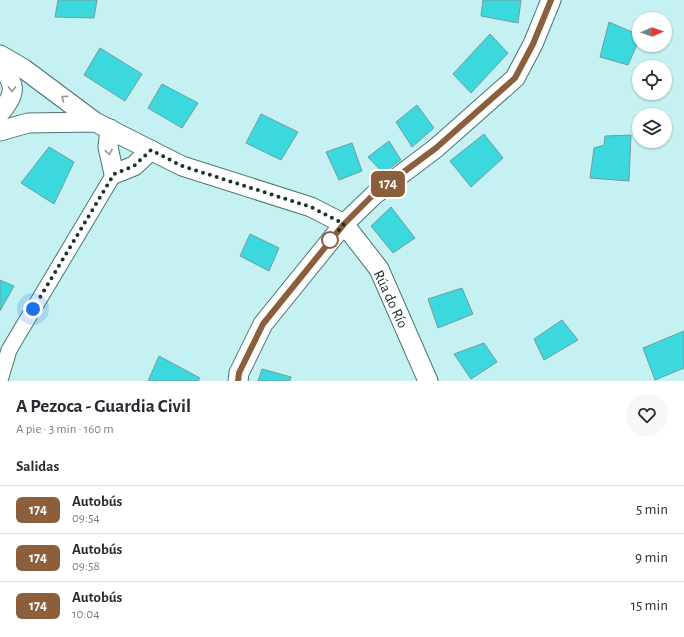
<!DOCTYPE html>
<html lang="es">
<meta charset="utf-8">
<style>
:root{--surface:#fff;--page:#f7f7f7;--text:#2b2b33;--muted:#7c7c81;--line:#e1e1e2}
body{margin:0;font-family:"Alegreya Sans",sans-serif;background:var(--page);color:var(--text);height:100vh;display:flex;flex-direction:column;font-size:15px;white-space:nowrap}
*{box-sizing:border-box;margin:0}
p{font-size:13px;color:var(--muted)}
.icon{flex:none;width:22px;height:22px;fill:none;stroke:currentColor;stroke-width:2;stroke-linecap:round;stroke-linejoin:round}
.map{position:relative;height:381px;overflow:hidden}
.drawer{display:flex;flex-direction:column;background:var(--surface);flex:1}
.drawer>*{flex:none}
.badge{padding:0 8px;border-radius:6px;font-size:14px;line-height:26px}
.needle{width:26px;rotate:88deg}
.controls{position:absolute;left:632px;top:12px;display:grid;gap:8px}
.controls a{display:grid;place-items:center;width:40px;height:40px;border-radius:50%;background:var(--surface);box-shadow:0 1px 3px #0004;font-size:20px}
.you{position:absolute;width:20px;height:20px;margin:-10px;border:3px solid #fff;border-radius:50%;background:#1a73e8;box-shadow:0 0 0 6px #1a73e833}
.map>.badge{position:absolute;translate:-50% -50%;box-shadow:0 0 0 2px #fff}
h2{padding:0 16px;font-size:15px;line-height:36px}
.round{display:grid;place-items:center;flex:none;width:42px;height:42px;border-radius:21px;background:var(--page)}
.overview{display:flex;align-items:center;justify-content:space-between;height:68px;padding:0 16px}
h1{font-size:19px;font-weight:700;line-height:30px}
ul{padding:0;list-style:none}
li{display:flex;align-items:center;gap:12px;height:48px;padding:0 16px;border-top:1px solid var(--line)}
li div{flex:1}
li b{display:block;font-size:15px}
li em{font-style:normal}
li .badge{min-width:44px;font-weight:700;text-align:center}
.map>svg:first-child{display:block}
.building{fill:#3bd8dd;stroke:#749d9e}
.lines{fill:none;stroke-linecap:round;stroke-linejoin:round}
.minor-casing{stroke:#4b7475;stroke-width:17}
.tertiary-casing{stroke:#4b7475;stroke-width:21}
.minor{stroke:#fff;stroke-width:15}
.tertiary{stroke:#fff;stroke-width:19}
.oneway{stroke:#909898}
.line-casing{stroke:#fff;stroke-width:9}
.line{stroke:#8b5e3c;stroke-width:6}
.walk{stroke:#203132;stroke-width:4;stroke-dasharray:0 7.2}
.stop-dot{fill:#fff;stroke:#8b5e3c;stroke-width:2}
.labels{text-anchor:middle;stroke-width:4;stroke-linejoin:round;paint-order:stroke}
.street-label{font-size:15px;fill:#203132;stroke:#fff}
</style>
<div class="map">
<svg width="684" height="381" viewBox="0 0 684 381">
<rect width="100%" height="100%" fill="#c5f1f2"/>
<g class="building">
<path d="M58,0H97L94,18L55,17Z"/>
<path d="M483,0H521L518,23L481,16Z"/>
<path d="M609,22L639,35V40L628,65L600,57Z"/>
<path d="M490,34L508,53L471,93L453,74Z"/>
<path d="M100,48L142,74L125,101L84,75Z"/>
<path d="M162,84L198,103L182,128L148,108Z"/>
<path d="M417,105L434,128L412,147L396,122Z"/>
<path d="M261,114L298,132L281,160L246,143Z"/>
<path d="M484,134L503,158L471,187L450,161Z"/>
<path d="M631,135L629,181L590,178L594,148L604,145L605,136Z"/>
<path d="M389,141L401,160L383,173L368,157Z"/>
<path d="M352,143L362,171L339,180L326,152Z"/>
<path d="M49,147L74,162L54,204L21,183Z"/>
<path d="M391,207L415,238L393,253L371,226Z"/>
<path d="M250,234L279,248L269,271L240,256Z"/>
<path d="M0,280L14,286L0,311Z"/>
<path d="M462,288L473,314L438,328L428,299Z"/>
<path d="M562,320L578,340L544,360L534,339Z"/>
<path d="M684,331V368L655,380L643,348Z"/>
<path d="M484,343L497,362L471,379L454,354Z"/>
<path d="M159,356L200,378L198,381H148Z"/>
<path d="M262,369L291,377L290,381H258Z"/>
</g>
<g class="lines">
<g class="minor-casing">
<path id="minor" d="M0,380L9,350L114,174"/>
</g>
<g class="tertiary-casing">
<g id="tertiary">
<path d="M0,55L24,69L95,122"/>
<path d="M0,65C17,85 16,94 0,113"/>
<path d="M110,129L108,147L114,174L134,166L151,150"/>
<path d="M0,131L28,123L95,122L182,166L311,207L344,224L379,269L428,381"/>
<path d="M238,381L239,373L263,324L344,224L374,195L436,148L515,78L533,44L551,0"/>
</g>
</g>
<use href="#minor" class="minor"/>
<use href="#tertiary" class="tertiary"/>
</g>
<defs><path id="oneway-chevron" d="M-2-3.5L2.5 0L-2 3.5" fill="none" stroke-width="1.6" stroke-linecap="round" stroke-linejoin="round"/></defs>
<g class="oneway">
<use href="#oneway-chevron" transform="translate(12 89) rotate(90)"/>
<use href="#oneway-chevron" transform="translate(64 98) rotate(-143)"/>
<use href="#oneway-chevron" transform="translate(109 152) rotate(79)"/>
</g>
<g class="lines">
<g class="line-casing">
<path id="line" d="M238,381L239,373L263,324L344,224L374,194L436,148L515,78L533,44L551,0"/>
</g>
<use href="#line" class="line"/>
<path class="walk" d="M33,309L114,174L134,166L151,150L182,166L311,207L344,224L328,243L330,240"/>
</g>
<circle class="stop-dot" cx="330" cy="240" r="8"/>
<g class="labels">
<g class="street-label">
<text transform="translate(391 299) rotate(65)" y="5">Rúa do Río</text>
</g>
</g>
</svg>
<div class="controls">
<a><svg class="needle" viewBox="-14 -14 28 28"><path d="M0-13l5 13h-10z" fill="#e53935"/><path d="M0 13l5-13h-10z" fill="#7c7c81"/></svg></a>
<a><svg class="icon" aria-label="locate" viewBox="0 0 24 24"><circle cx="12" cy="12" r="6"/><path d="M12 2v4M12 18v4M2 12h4M18 12h4"/></svg></a>
<a><svg class="icon" aria-label="layers" viewBox="0 0 24 24"><path d="M12 4l9 5-9 5-9-5zM3 14l9 5 9-5"/></svg></a>
</div>
<div class="you" style="left:33px;top:309px"></div>
<b class="badge" style="left:388px;top:184px;background:#8b5e3c;color:#fff">174</b>
</div>
<section class="drawer">
<div class="overview"><div><h1>A Pezoca - Guardia Civil</h1><p>A pie · 3 min · 160 m</p></div><a class="round"><svg class="icon" aria-label="heart" viewBox="0 0 24 24"><path d="M12 20l-8-8c-3-5 5-10 8-4 3-6 11-1 8 4z"/></svg></a></div>
<h2>Salidas</h2>
<ul>
<li><span class="badge" style="background:#8b5e3c;color:#fff">174</span><div><b>Autobús</b><p>09:54</p></div><em>5 min</em></li>
<li><span class="badge" style="background:#8b5e3c;color:#fff">174</span><div><b>Autobús</b><p>09:58</p></div><em>9 min</em></li>
<li><span class="badge" style="background:#8b5e3c;color:#fff">174</span><div><b>Autobús</b><p>10:04</p></div><em>15 min</em></li>
</ul>
</section>
